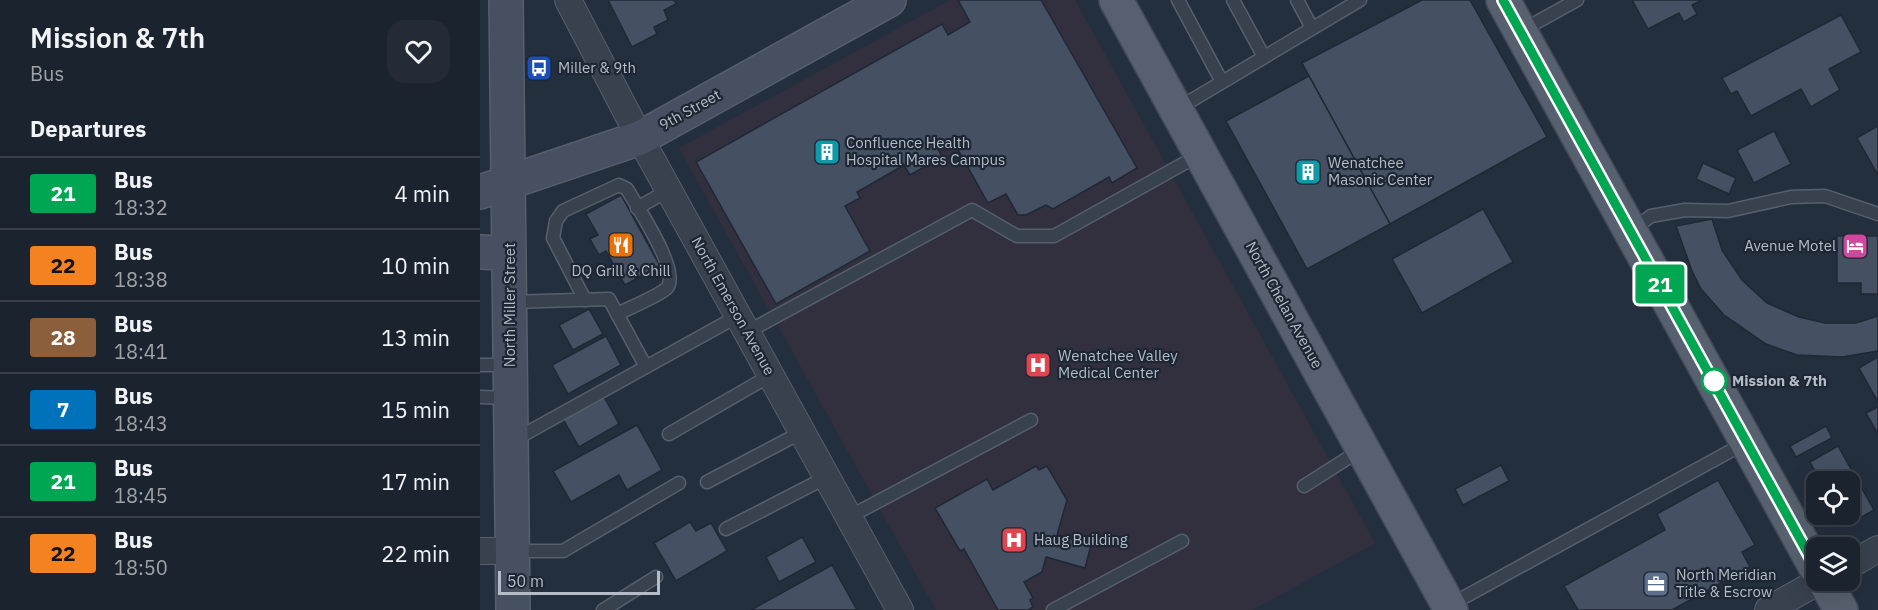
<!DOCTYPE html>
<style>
:root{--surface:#1b232e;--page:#242b36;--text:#f1f3f6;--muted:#a0a4aa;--line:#39404a}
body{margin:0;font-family:"IBM Plex Sans",sans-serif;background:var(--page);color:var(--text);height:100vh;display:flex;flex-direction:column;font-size:22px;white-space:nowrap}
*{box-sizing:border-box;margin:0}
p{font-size:20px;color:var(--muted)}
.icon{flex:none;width:33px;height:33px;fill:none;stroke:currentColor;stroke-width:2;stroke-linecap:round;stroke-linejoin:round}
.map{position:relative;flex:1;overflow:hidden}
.side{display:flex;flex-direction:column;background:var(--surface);width:480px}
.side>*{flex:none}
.badge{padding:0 12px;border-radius:4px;font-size:21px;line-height:39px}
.tools{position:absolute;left:1326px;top:471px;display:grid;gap:12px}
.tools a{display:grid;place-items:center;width:54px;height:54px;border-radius:12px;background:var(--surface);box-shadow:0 6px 24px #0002,0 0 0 2px var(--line);font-size:30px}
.scale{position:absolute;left:18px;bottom:15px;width:162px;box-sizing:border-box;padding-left:6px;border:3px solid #b4bcc9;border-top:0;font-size:16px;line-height:21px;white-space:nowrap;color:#b4bcc9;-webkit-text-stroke:4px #1d2633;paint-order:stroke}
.map>.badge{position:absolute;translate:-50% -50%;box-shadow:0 0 0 3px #fff}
h2{padding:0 30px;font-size:22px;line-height:54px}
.round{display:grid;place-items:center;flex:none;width:63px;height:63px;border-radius:18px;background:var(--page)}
.summary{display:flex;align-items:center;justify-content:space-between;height:102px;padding:0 30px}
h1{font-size:28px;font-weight:600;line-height:45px}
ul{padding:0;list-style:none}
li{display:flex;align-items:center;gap:18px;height:72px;padding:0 30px;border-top:2px solid var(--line)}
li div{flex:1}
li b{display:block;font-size:22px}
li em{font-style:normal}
li .badge{min-width:66px;font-weight:700;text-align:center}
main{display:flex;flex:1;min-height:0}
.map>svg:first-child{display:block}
.medical{fill:#32303f}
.building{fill:#455162;stroke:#1f2835;stroke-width:1.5}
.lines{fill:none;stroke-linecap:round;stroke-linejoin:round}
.lane-casing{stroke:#565f6c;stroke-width:15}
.street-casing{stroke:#565f6c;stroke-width:28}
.secondary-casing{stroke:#565f6c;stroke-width:36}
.primary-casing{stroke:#414a57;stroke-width:36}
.lane{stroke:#38414e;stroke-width:12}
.street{stroke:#38414e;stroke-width:26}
.secondary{stroke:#465061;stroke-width:33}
.primary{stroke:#56606e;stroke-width:33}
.line-casing{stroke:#fff;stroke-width:14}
.line{stroke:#00a651;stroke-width:9}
.stop-dot{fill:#fff;stroke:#00a651;stroke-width:3}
.labels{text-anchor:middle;stroke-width:4.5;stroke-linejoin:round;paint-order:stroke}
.poi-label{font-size:15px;fill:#b4bcc9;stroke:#1d2633;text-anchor:start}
.street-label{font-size:15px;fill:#b4bcc9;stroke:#1d2633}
.stop-label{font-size:15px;font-weight:bold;fill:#b4bcc9;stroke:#1d2633;text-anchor:start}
</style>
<main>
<section class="side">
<div class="summary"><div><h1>Mission &amp; 7th</h1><p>Bus</p></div><a class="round"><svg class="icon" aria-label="heart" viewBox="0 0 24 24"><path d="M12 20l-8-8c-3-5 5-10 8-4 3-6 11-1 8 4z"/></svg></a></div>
<h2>Departures</h2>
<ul>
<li><span class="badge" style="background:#00a651;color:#fff">21</span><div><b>Bus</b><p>18:32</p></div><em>4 min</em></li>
<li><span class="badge" style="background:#f58220;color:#111">22</span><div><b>Bus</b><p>18:38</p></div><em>10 min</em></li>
<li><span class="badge" style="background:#8b5e3c;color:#fff">28</span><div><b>Bus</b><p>18:41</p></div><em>13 min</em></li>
<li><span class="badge" style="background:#0072bc;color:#fff">7</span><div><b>Bus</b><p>18:43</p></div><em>15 min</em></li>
<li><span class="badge" style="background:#00a651;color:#fff">21</span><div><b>Bus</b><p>18:45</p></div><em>17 min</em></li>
<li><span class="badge" style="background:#f58220;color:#111">22</span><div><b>Bus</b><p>18:50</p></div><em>22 min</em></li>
</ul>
</section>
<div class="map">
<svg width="1398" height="610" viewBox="0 0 1398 610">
<rect width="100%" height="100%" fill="#242f3e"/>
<path class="medical" d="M470,0H595L895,543L773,610H456L199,148Z"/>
<g class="building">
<path d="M128,0H194L196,4L184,10L188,20L174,27L177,34L152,47Z"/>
<path d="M478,0H561L657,168L632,183L629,177L573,209L566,205L546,215H538L526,194L508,203L472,139L457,147L462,157L448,165L430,175L424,165L377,192L380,198L365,206L390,251L296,304L216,162L462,24L468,35L490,22Z"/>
<path d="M942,0H990L1067,137L910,224L822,63Z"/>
<path d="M1152,0H1222L1212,5L1217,14L1204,22L1199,13L1168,29Z"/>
<path d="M1361,15L1381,52L1349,69L1360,90L1331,107L1321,89L1271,116L1257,91L1251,94L1242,78Z"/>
<path d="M829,76L910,224L827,269L746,121Z"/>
<path d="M1398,126V175L1377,138Z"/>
<path d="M1294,131L1311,164L1274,183L1257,150Z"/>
<path d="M1223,163L1256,178L1249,194L1216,179Z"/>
<path d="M141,195L180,266L145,285L126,251L119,255L110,239L118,235L106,214Z"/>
<path d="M1003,209L1033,262L942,313L912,259Z"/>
<path d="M1232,219L1242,250L1262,280L1287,303L1319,317L1345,323H1376L1398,316V351L1362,357L1317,355L1286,344L1244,315L1221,289L1212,271L1196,226Z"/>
<path d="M1357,236H1398V294H1381V283H1357Z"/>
<path d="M109,309L123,334L93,350L79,325Z"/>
<path d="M126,336L141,365L88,394L72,365Z"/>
<path d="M1398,357V402L1379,368Z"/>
<path d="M124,397L139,424L99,447L83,419Z"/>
<path d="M1398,407V434L1386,413Z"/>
<path d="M157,425L182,470L147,490L139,475L91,502L73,471Z"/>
<path d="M1346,426L1352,438L1316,457L1310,446Z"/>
<path d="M1358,446L1394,510L1366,526L1360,514H1370V482H1341L1330,462Z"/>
<path d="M1021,465L1029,481L983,505L975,489Z"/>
<path d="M556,466L559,470L567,466L587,500L577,535L611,545L605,568L566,557L562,572L544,582L553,598L550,600L553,607L548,610H518L484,549L480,551L455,508L507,479L513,490Z"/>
<path d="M1238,480L1275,545L1262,552L1270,567L1192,610H1098L1084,586L1185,530L1177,514Z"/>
<path d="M210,522L216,531L231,523L247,551L196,581L174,543Z"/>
<path d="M322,537L336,562L299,582L286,557Z"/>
<path d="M352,565L377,610H271Z"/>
</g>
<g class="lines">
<g class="lane-casing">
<g id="lane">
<path d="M698,0L742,82"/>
<path d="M753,0L784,57"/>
<path d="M817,0L832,28"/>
<path d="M1041,31L1097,0"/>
<path d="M697,109L880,0"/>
<path d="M157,208L189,190"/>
<path d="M1151,231L1171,216L1205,210L1248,211L1311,197L1345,196L1398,214"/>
<path d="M105,300L73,238L76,221L83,211L139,185L147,189C157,207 201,271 187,288C179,296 149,308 137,314"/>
<path d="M31,302L129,299L166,367"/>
<path d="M267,332L492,210L537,236H574L719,155"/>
<path d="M0,365H29"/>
<path d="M0,397L29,398"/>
<path d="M189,434L291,375"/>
<path d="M34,440L258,316"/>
<path d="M227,482L322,432"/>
<path d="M824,486L882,449"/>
<path d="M369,517L551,420"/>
<path d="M246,529L347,477"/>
<path d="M33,551H83L199,483"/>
<path d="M970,605L1265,443"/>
<path d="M123,610L176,577"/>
<path d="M573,610L702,541"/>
</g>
</g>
<g class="street-casing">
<g id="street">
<path d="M88,0L160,138L420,610"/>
<path d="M0,551H32"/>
<path d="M1370,565L1398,549"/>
<path d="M1288,610L1341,580"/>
</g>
</g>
<g class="secondary-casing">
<g id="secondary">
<path d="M26,0L33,610"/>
<path d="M0,192L160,138L409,0"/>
<path d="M0,252L29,253"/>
</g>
</g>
<g class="primary-casing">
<g id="primary">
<path d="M636,0L971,610"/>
<path d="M1023,0L1336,568"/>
<path d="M1344,580L1361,610"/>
</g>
</g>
<use href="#lane" class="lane"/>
<use href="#street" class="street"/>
<use href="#secondary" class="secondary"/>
<use href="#primary" class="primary"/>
</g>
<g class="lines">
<g class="line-casing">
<path id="line" d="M1023,0L1336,568"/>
</g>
<use href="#line" class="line"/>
</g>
<defs>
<g id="bus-square" transform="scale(1.35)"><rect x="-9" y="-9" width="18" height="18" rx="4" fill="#1a4fb4" stroke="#1d2633"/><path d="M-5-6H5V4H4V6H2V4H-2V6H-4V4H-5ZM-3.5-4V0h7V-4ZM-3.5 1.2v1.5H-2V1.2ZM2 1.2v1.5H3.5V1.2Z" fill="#fff"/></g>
<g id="building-square" transform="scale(1.35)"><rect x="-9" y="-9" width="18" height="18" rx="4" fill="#0f9aa8" stroke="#1d2633"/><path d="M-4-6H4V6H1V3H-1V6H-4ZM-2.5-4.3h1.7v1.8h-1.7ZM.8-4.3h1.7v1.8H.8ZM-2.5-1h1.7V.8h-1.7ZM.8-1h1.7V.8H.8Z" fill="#fff"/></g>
<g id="restaurant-square" transform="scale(1.35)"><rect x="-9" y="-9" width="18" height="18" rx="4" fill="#e8710a" stroke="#1d2633"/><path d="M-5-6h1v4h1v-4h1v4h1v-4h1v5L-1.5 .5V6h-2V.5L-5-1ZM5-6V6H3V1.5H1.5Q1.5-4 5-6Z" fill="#fff"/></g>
<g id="hotel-square" transform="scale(1.35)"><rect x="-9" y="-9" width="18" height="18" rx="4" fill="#d1479c" stroke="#1d2633"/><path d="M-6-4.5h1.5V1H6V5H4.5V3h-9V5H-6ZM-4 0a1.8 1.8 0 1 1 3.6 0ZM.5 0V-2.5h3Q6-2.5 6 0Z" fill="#fff"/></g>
<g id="hospital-square" transform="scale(1.35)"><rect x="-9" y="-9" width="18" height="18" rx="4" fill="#e0444e" stroke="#1d2633"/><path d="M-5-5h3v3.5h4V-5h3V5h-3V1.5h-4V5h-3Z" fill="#fff"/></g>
<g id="office-square" transform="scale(1.35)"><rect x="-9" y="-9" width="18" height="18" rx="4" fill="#5c6f8a" stroke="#1d2633"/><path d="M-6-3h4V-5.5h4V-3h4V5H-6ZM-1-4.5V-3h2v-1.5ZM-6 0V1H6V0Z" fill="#fff"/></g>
</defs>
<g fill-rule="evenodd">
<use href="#bus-square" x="59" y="68"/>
<use href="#building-square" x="347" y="152"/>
<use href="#building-square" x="828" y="172"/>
<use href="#restaurant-square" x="141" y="245"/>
<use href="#hotel-square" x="1375" y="246"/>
<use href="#hospital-square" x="558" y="365"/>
<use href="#hospital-square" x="534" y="540"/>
<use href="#office-square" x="1176" y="584"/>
</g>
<circle class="stop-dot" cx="1234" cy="381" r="12"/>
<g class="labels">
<g class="poi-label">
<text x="78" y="73">Miller &amp; 9th</text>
<text x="366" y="148">Confluence Health<tspan x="366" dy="17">Hospital Mares Campus</tspan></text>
<text x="848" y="168">Wenatchee<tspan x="848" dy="17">Masonic Center</tspan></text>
<text x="1356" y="251" text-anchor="end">Avenue Motel</text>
<text x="141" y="276" text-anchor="middle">DQ Grill &amp; Chill</text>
<text x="578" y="361">Wenatchee Valley<tspan x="578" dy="17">Medical Center</tspan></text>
<text x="554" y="545">Haug Building</text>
<text x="1196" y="580">North Meridian<tspan x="1196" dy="17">Title &amp; Escrow</tspan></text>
</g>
<g class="street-label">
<text transform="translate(210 110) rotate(-29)" y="5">9th Street</text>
<text transform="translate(30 305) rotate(-90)" y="5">North Miller Street</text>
<text transform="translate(804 305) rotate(61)" y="5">North Chelan Avenue</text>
<text transform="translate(253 306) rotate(61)" y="5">North Emerson Avenue</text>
</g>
<g class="stop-label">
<text x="1252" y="386">Mission &amp; 7th</text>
</g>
</g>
</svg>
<div class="tools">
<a><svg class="icon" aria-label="locate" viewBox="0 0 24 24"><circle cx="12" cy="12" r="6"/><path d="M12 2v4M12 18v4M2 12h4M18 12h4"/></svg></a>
<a><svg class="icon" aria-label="layers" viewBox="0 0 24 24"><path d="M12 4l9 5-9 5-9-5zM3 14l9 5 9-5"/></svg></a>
</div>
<div class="scale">50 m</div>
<b class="badge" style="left:1180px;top:284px;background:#00a651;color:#fff">21</b>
</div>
</main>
